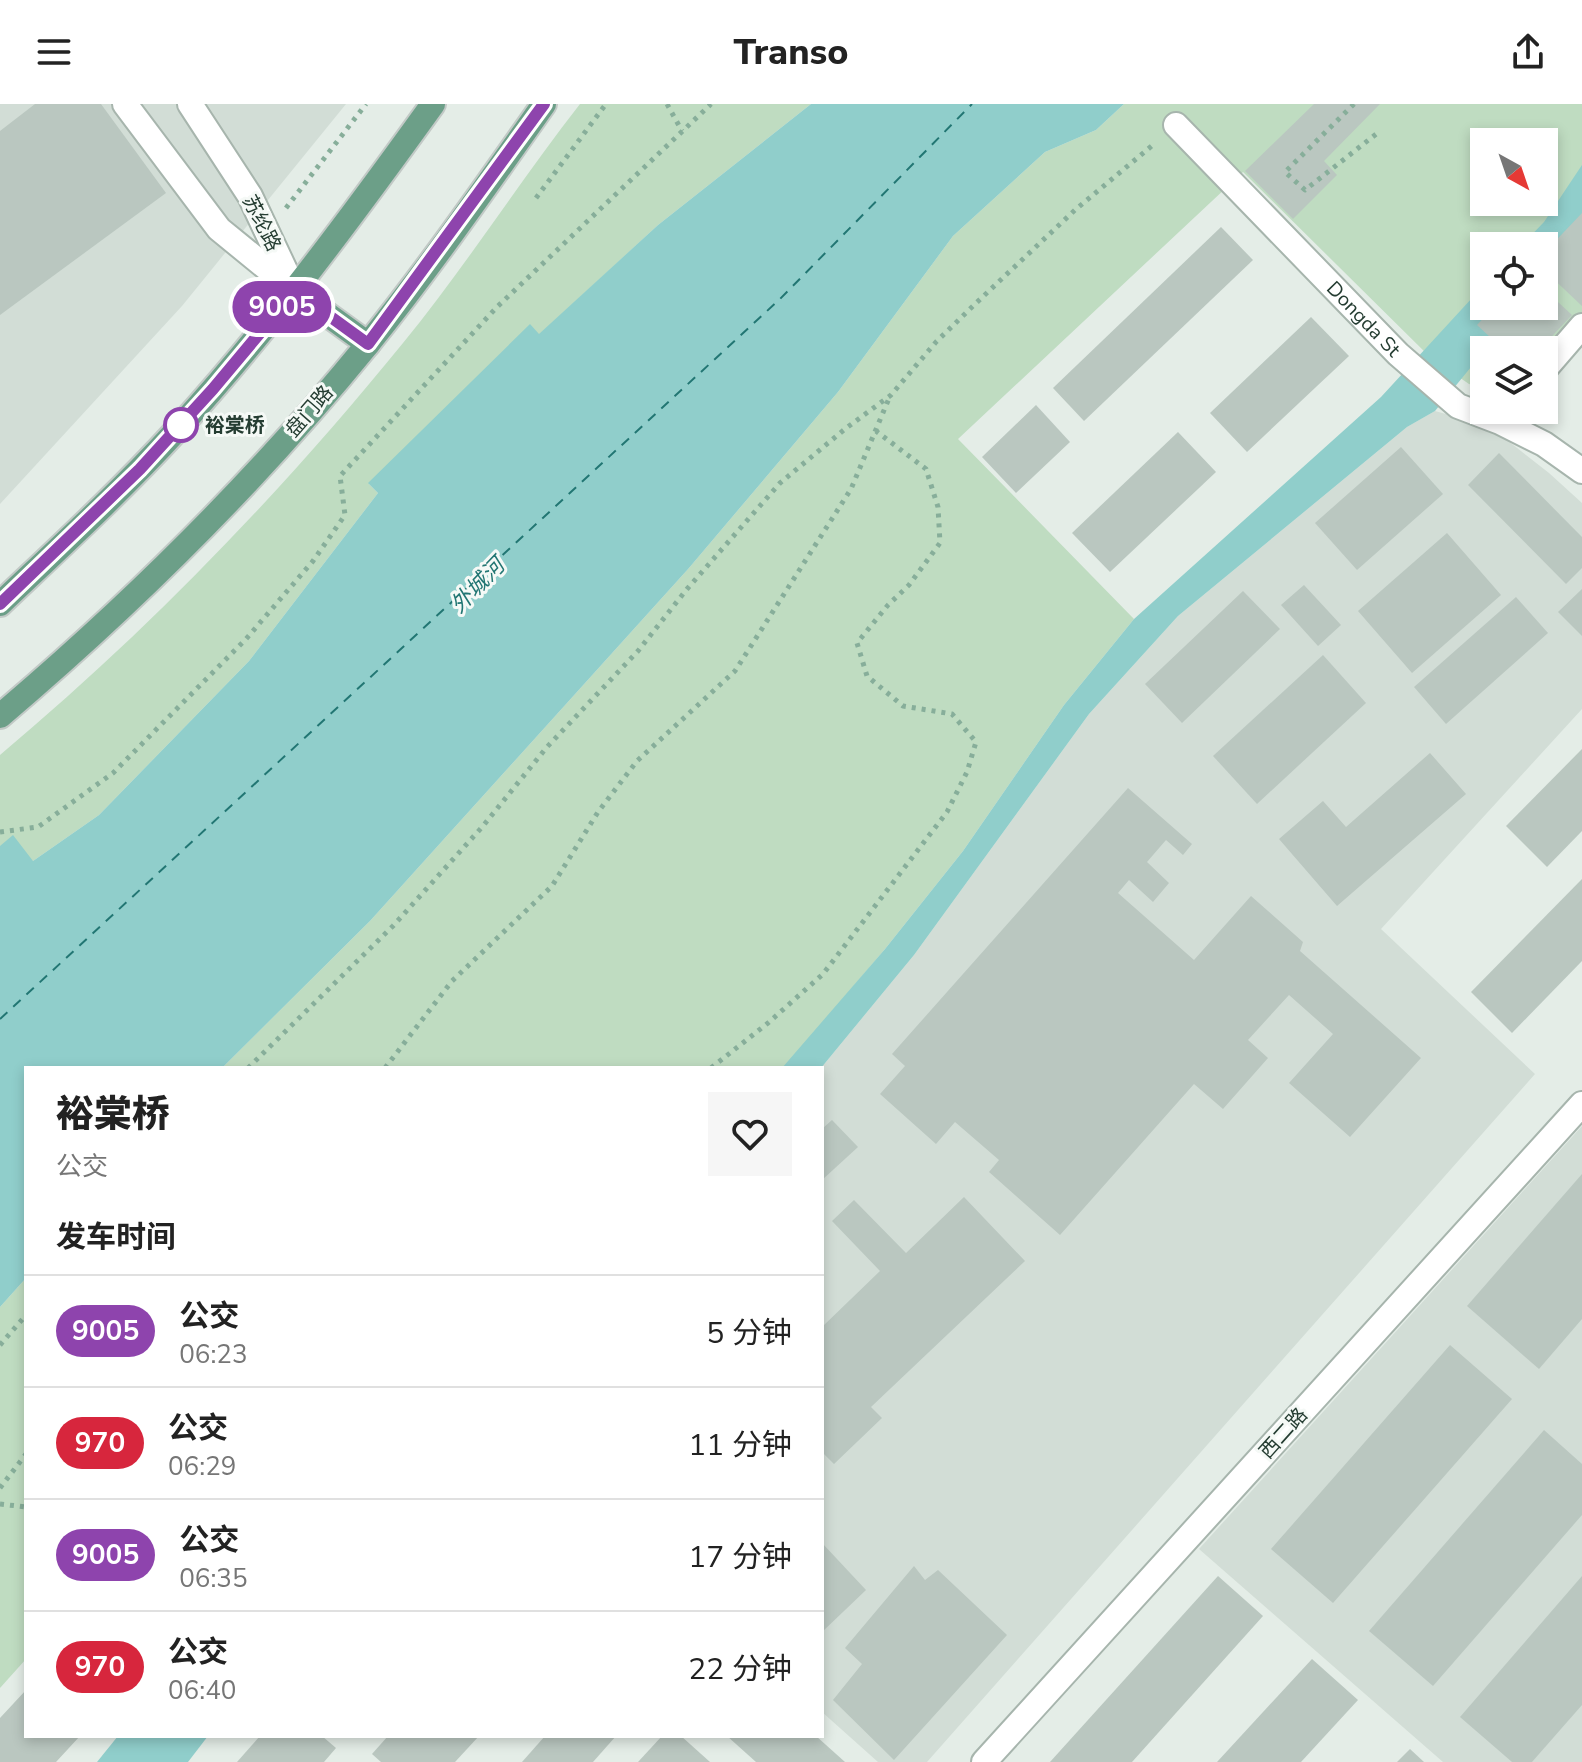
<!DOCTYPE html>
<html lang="zh">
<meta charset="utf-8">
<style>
:root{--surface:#fff;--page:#f6f6f6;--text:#222;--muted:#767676;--line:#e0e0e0}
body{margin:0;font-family:"Nunito Sans","Noto Sans SC",sans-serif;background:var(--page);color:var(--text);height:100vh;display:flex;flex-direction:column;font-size:30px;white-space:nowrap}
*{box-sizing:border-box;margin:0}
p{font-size:26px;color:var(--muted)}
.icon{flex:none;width:44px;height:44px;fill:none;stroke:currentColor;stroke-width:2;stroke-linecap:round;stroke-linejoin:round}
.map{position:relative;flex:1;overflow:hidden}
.panel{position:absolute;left:24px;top:962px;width:800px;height:672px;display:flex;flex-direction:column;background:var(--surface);border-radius:0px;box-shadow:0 4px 12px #0003}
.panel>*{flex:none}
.badge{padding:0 16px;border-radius:26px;font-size:28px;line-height:52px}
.needle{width:52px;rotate:140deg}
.buttons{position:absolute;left:1470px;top:24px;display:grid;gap:16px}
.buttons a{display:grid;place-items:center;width:88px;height:88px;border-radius:0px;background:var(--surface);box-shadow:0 4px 12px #0003;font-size:40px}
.map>.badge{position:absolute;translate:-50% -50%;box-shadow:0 0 0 4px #fff}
h2{padding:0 32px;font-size:30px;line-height:72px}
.round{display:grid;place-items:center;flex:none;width:84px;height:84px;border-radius:0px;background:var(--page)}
.summary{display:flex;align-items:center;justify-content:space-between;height:136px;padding:0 32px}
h1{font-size:38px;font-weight:800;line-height:60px}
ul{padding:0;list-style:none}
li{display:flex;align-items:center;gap:24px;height:112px;padding:0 32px;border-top:2px solid var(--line)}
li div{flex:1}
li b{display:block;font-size:30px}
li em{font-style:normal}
li .badge{min-width:88px;font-weight:700;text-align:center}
header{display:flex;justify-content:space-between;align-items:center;height:104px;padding:0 32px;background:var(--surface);font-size:36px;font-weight:800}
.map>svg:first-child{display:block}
.built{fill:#d2ddd6}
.green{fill:#bfdcc1;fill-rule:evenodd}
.water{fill:#90cecb}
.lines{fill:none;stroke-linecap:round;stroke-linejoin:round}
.ferry{stroke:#227673;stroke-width:2;stroke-dasharray:10 8;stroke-linecap:butt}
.building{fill:#bac7c0}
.minor-casing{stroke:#a7b5ad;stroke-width:28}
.major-casing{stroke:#c2c9c6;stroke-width:28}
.path{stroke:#87ae9a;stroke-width:5;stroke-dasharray:4 6;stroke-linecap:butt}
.minor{stroke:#fff;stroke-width:24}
.major{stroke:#6c9f88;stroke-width:24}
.line-casing{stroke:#fff;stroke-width:18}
.line{stroke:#8e44ad;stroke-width:12}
.stop-dot{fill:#fff;stroke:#8e44ad;stroke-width:4}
.labels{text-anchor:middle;stroke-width:6;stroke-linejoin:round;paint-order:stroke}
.street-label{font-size:20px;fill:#253d32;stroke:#f5f9f6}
.stop-label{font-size:20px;font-weight:bold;fill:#253d32;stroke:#f5f9f6;text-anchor:start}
.water-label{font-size:22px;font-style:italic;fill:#227673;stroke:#f5f9f6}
</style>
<header><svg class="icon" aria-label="menu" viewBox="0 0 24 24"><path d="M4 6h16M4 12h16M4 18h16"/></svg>Transo<svg class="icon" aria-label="share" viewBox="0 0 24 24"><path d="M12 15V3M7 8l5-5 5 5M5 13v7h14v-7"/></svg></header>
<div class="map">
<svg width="1582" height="1658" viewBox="0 0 1582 1658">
<rect width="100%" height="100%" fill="#e4ede7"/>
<g class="built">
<path d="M0,0H346L182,202L0,400Z"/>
<path d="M1435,307L1489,322L1549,369L1582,399V605L1381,825L1535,970L927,1658H878L822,1608L821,964L914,851L1089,610L1178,512L1407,323Z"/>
<path d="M1582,1022V1658H1443L1199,1445Z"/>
</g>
<g class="green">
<path d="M580,0H811L658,121L539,231L530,221L369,380L378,389L249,557L99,711L33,757L0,742V651C147,528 282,388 403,239C466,162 519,78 580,0Z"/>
<path d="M1124,0H1582V216L1544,259V246H1484V284L1469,280L1431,254L1243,68L958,335L1134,515L1064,601L963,747L885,845L790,957L782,964H222L370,817L689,464L838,288L953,132L1045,48L1096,26ZM1484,38H1544V98H1484ZM1484,142H1544V202H1484Z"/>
<path d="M26,1174V1555L0,1584V1203Z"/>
</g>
<g class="water">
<path d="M811,0H1124L1096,26L1045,48L953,132L838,288L689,464L370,817L222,964H26V1174L0,1203V742L13,731L33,757L99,711L249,557L378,389L368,379L530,220L539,230L658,121Z"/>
<path d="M1582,61V135L1544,176V142H1521L1544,118Z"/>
<path d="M1484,181V202H1521L1435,307L1407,323L1178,512L1089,610L914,851L821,964H782L885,845L963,747L1064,601L1134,515L1381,293Z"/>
<path d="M118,1632H208L188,1658H97Z"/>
</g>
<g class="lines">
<path class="ferry" d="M0,915L780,195L972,0"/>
</g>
<g class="building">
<path d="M35,0H101L166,89L0,211V27Z"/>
<path d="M1314,0H1380L1324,57L1337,71L1293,115L1245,67Z"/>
<path d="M1582,109V202L1544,166V149Z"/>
<path d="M1221,123L1253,156L1084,317L1053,284Z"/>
<path d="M1544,185L1572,211L1539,246H1504L1477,221L1495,202H1544Z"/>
<path d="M1311,213L1349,252L1247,348L1210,309Z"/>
<path d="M1036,301L1070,338L1016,389L982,353Z"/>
<path d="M1178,328L1216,368L1110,468L1072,429Z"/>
<path d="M1401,343L1443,390L1357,466L1315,419Z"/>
<path d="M1499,349L1582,433V464L1566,480L1468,381Z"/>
<path d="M1447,429L1501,491L1412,569L1358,507Z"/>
<path d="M1304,481L1341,521L1318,542L1281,501Z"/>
<path d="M1582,485V532L1558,508Z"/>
<path d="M1243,487L1280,525L1182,619L1145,580Z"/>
<path d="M1516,493L1548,529L1446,620L1414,583Z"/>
<path d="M1323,551L1366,599L1257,700L1213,652Z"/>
<path d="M1582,645V727L1547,763L1506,722Z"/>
<path d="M1430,649L1466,690L1337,802L1279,735L1323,697L1346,723Z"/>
<path d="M1128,684L1192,740L1183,751L1166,736L1147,758L1169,779L1153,798L1129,776L1118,789L1194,856L1251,792L1303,838L1300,847L1421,954L1350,1033L1289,979L1333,930L1289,891L1248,936L1268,954L1223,1005L1194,980L1060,1131L989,1068L999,1056L955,1018L936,1040L880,990L905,962L892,950Z"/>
<path d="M1582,775V857L1512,929L1471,888Z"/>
<path d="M832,1016L858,1043L822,1076V1025Z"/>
<path d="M1582,1070V1215L1539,1265L1467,1202Z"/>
<path d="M964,1093L1025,1157L871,1303L882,1314L834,1360L822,1348V1223L880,1167L832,1117L854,1096L906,1149Z"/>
<path d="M1450,1241L1512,1295L1333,1499L1271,1445Z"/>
<path d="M1544,1326L1582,1360V1411L1433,1582L1369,1527Z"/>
<path d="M822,1439L866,1486L822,1528Z"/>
<path d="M914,1462L925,1476L938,1466L1007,1531L894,1656L833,1596L862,1560L845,1544Z"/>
<path d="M1218,1472L1263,1512L1132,1658H1050Z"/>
<path d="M1582,1472V1601L1532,1658H1512L1460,1613Z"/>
<path d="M1312,1555L1358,1596L1301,1658H1217Z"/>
<path d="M26,1586V1632H80L56,1658H0V1614Z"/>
<path d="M260,1632H322L336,1644L324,1658H237Z"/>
<path d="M388,1632H479L455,1658H381L372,1650Z"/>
<path d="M545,1632H616L593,1658H522Z"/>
<path d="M662,1632H681L710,1658H638Z"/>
<path d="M727,1632H816L845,1658H756Z"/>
<path d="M1410,1645L1424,1658H1397Z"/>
</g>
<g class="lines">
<g class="minor-casing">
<g id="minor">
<path d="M125,0L219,125L295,187"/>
<path d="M190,0L250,92L292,181"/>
<path id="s1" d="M1176,21L1398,250L1458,302L1500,318L1544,340L1582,367"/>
<path d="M1544,266L1582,222"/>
<path d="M984,1658L1582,1000"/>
</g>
</g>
<g class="major-casing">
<g id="major">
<path d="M295,187L368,240"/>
<path d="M0,500C59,444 119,389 174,329C268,226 351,114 433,0"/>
<path d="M0,612C132,500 258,375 368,240C430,163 487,81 544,0"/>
</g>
</g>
<g class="path">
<path d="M667,0L682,27"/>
<path d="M1354,0L1285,68L1305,86L1380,27"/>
<path d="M536,94L606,0"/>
<path d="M286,104L366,0"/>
<path d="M0,728L38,723L113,669L246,535L313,457L345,411L340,372L497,203L711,0"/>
<path d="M248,964L393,822L483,722L547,643L638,547L687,485L780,379L845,325L891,291L936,238L974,201L1075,106L1154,40"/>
<path d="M385,964L452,877L552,782L598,708L637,657L735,567L851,385L890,292"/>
<path d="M711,964L768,919L823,870L947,708L967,668L976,638L952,610L903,602L867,572L857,539L888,501L909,481L940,439L938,403L926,365L876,327"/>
<path d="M0,1241L26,1211"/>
<path d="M0,1384L26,1350"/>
<path d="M0,1400L26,1403"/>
</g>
<use href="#minor" class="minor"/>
<use href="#major" class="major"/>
</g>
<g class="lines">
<g class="line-casing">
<path id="line" d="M0,500L140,365L213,285L295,187L368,240L544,0"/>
</g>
<use href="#line" class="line"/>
</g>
<circle class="stop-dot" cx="181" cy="321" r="16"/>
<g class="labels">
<g class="street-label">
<text transform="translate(262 119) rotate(63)" y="7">苏纶路</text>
<text dy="7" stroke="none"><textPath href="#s1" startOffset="270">Dongda St</textPath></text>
<text transform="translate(309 307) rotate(-49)" y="7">盘门路</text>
<text transform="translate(1283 1329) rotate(-48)" y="7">西二路</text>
</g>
<g class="stop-label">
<text x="205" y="328">裕棠桥</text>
</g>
<g class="water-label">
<text transform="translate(477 481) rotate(-46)" y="8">外城河</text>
</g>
</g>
</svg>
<div class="buttons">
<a><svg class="needle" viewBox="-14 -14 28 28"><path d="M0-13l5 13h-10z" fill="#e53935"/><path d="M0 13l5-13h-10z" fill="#767676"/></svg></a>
<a><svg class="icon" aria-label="locate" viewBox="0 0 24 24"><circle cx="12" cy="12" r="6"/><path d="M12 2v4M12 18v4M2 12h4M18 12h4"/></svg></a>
<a><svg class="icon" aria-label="layers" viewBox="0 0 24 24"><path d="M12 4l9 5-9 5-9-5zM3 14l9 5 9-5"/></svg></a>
</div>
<b class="badge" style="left:282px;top:203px;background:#8e44ad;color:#fff">9005</b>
<section class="panel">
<div class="summary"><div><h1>裕棠桥</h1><p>公交</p></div><a class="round"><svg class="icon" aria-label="heart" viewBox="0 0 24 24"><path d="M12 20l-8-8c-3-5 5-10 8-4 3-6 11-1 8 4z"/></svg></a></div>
<h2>发车时间</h2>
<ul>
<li><span class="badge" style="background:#8e44ad;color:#fff">9005</span><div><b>公交</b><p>06:23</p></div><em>5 分钟</em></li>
<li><span class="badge" style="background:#d7263d;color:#fff">970</span><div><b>公交</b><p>06:29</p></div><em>11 分钟</em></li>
<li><span class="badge" style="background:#8e44ad;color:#fff">9005</span><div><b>公交</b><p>06:35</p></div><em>17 分钟</em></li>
<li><span class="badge" style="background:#d7263d;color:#fff">970</span><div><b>公交</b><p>06:40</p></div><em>22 分钟</em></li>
</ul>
</section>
</div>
